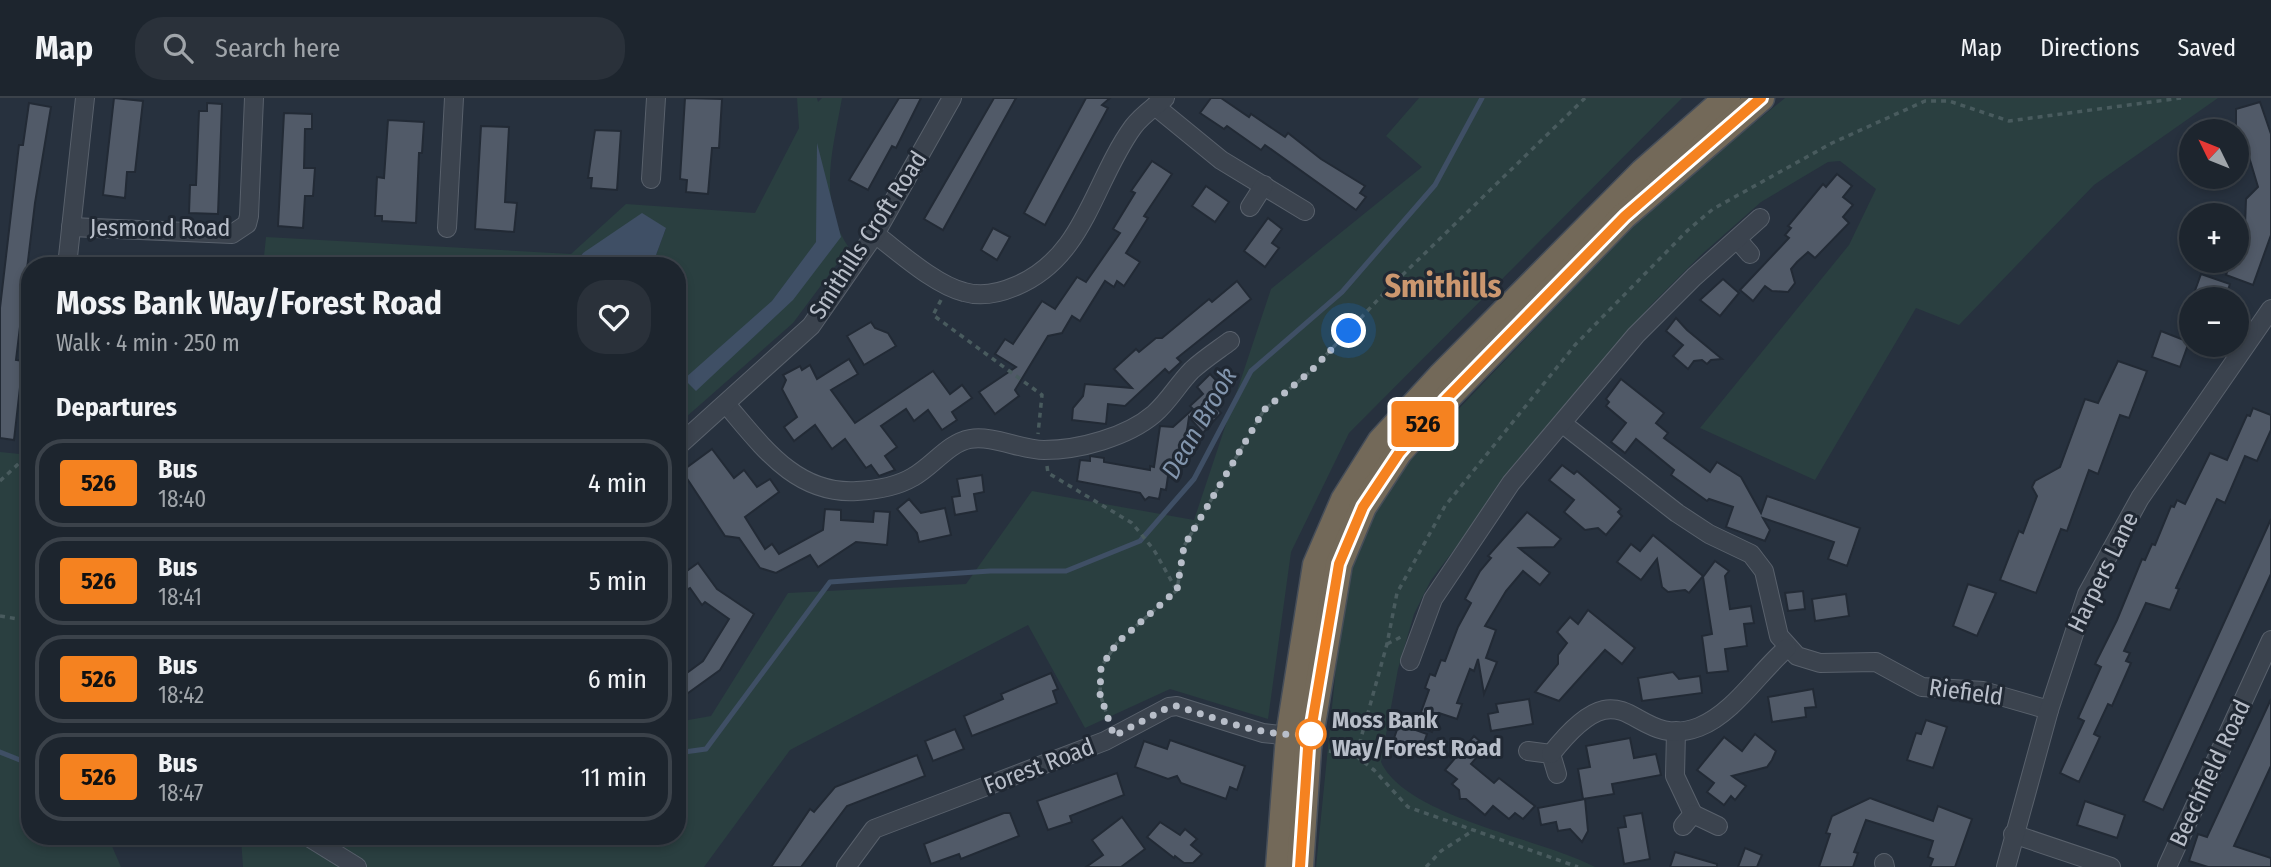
<!DOCTYPE html>
<meta charset="utf-8">
<style>
:root{--surface:#1d252e;--page:#2a313a;--text:#f1f3f6;--muted:#a0a5aa;--line:#3b424a}
body{margin:0;font-family:"Fira Sans Condensed",sans-serif;background:var(--page);color:var(--text);height:100vh;display:flex;flex-direction:column;font-size:26px;white-space:nowrap}
*{box-sizing:border-box;margin:0}
p{font-size:23px;color:var(--muted)}
.icon{flex:none;width:38px;height:38px;fill:none;stroke:currentColor;stroke-width:2;stroke-linecap:round;stroke-linejoin:round}
.map{position:relative;flex:1;overflow:hidden}
.sheet{position:absolute;left:21px;top:159px;width:665px;height:588px;display:flex;flex-direction:column;background:var(--surface);border-radius:28px;box-shadow:0 4px 10px #0003,0 0 0 2px var(--line)}
.sheet>*{flex:none}
.badge{padding:0 14px;border-radius:5px;font-size:24px;line-height:46px}
.needle{width:46px;rotate:313deg}
.tools{position:absolute;left:2179px;top:21px;display:grid;gap:14px}
.tools a{display:grid;place-items:center;width:70px;height:70px;border-radius:50%;background:var(--surface);box-shadow:0 4px 10px #0003,0 0 0 2px var(--line);font-size:35px}
.you{position:absolute;width:35px;height:35px;margin:-18px;border:5px solid #fff;border-radius:50%;background:#1a73e8;box-shadow:0 0 0 10px #1a73e833}
.map>.badge{position:absolute;translate:-50% -50%;box-shadow:0 0 0 4px #fff}
h2{padding:0 35px;font-size:26px;line-height:63px}
.round{display:grid;place-items:center;flex:none;width:74px;height:74px;border-radius:28px;background:var(--page)}
.head{display:flex;align-items:center;justify-content:space-between;height:119px;padding:0 35px}
h1{font-size:33px;font-weight:700;line-height:52px}
ul{padding:0;list-style:none}
li{display:flex;align-items:center;gap:21px;height:88px;margin:0 14px 10px;padding:0 21px;border:4px solid var(--line);border-radius:28px}
li div{flex:1}
li b{display:block;font-size:26px}
li em{font-style:normal}
li .badge{min-width:77px;font-weight:700;text-align:center}
header{display:flex;align-items:center;gap:42px;box-sizing:border-box;height:98px;padding:0 35px;background:var(--surface);border-bottom:2px solid var(--line)}
header strong{font-size:33px}
nav{display:flex;gap:38px;margin-inline-start:auto;font-size:24px}
.search{width:490px;height:63px;background:var(--page);display:flex;align-items:center;gap:18px;box-sizing:border-box;padding:0 24px;border-radius:28px;color:var(--muted);font-size:26px}
.map>svg:first-child{display:block}
.green{fill:#2a3f40}
.water{fill:#3f4f65}
.lines{fill:none;stroke-linecap:round;stroke-linejoin:round}
.stream{stroke:#3f4f65;stroke-width:5}
.building{fill:#515a68;stroke:#222a35;stroke-width:2}
.minor-casing{stroke:#59616c;stroke-width:20}
.highway-casing{stroke:#464e59;stroke-width:29}
.path{stroke:#495b5e;stroke-width:3.5;stroke-dasharray:5 5;stroke-linecap:butt}
.minor{stroke:#3b434e;stroke-width:18}
.highway{stroke:#736959;stroke-width:26}
.line-casing{stroke:#fff;stroke-width:16}
.line{stroke:#f58220;stroke-width:10}
.walk{stroke:#b8bec9;stroke-width:7;stroke-dasharray:0 12.6}
.stop-dot{fill:#fff;stroke:#f58220;stroke-width:3.5}
.labels{text-anchor:middle;stroke-width:6;stroke-linejoin:round;paint-order:stroke}
.street-label{font-size:24px;fill:#b8bec9;stroke:#202833}
.stop-label{font-size:24px;font-weight:bold;fill:#b8bec9;stroke:#202833;text-anchor:start}
.water-label{font-size:26px;font-style:italic;fill:#8295ad;stroke:#202833}
.district-label{font-size:32px;font-weight:bold;fill:#cc976f;stroke:#202833}
</style>
<header>
<strong>Map</strong>
<div class="search"><svg class="icon" aria-label="search" viewBox="0 0 24 24"><circle cx="10" cy="10" r="6"/><path d="M15 15l6 6"/></svg>Search here</div>
<nav><a>Map</a><a>Directions</a><a>Saved</a></nav>
</header>
<div class="map">
<svg width="2271" height="769" viewBox="0 0 2271 769">
<rect width="100%" height="100%" fill="#27313e"/>
<g class="green">
<path d="M797,0H817L818,4L822,0H842C833,51 817,103 849,150L793,225L677,327V168H652L666,130L583,155L573,168H263L266,139L571,156L626,106L755,115L799,30Z"/>
<path d="M1419,0H1682L1349,335L1291,454L1268,621L1170,591L1085,630L1028,527L790,652L704,769H243L241,741L248,738H677V624L711,618L788,495L966,486L1032,393L1194,422L1271,191L1422,69L1386,38Z"/>
<path d="M1785,0H2218L2094,87L1959,227L1916,210L1815,382L1700,330L1849,147L1876,91L1840,63L1828,64L1761,104L1701,157L1651,207L1505,377L1477,422L1431,482L1414,516L1398,571L1381,664C1406,719 1543,741 1595,769H1316L1339,539L1354,464L1378,410L1407,365L1652,108Z"/>
<path d="M0,354L30,357V738L108,739L121,769H0Z"/>
</g>
<g class="water">
<path d="M817,45L841,139L793,202L696,293L684,281L772,203L816,144Z"/>
<path d="M642,115L666,130L652,168H573L583,155Z"/>
</g>
<g class="lines">
<g class="stream">
<path d="M0,654L30,666"/>
<path d="M677,655L706,651L830,484L990,473H1066L1140,443L1194,381L1251,273L1342,194L1435,87L1482,0"/>
</g>
</g>
<g class="building">
<path d="M114,0L143,3L135,74H127L125,100L103,97Z"/>
<path d="M685,0L722,1L719,50H712L708,96L686,94L687,82L680,81Z"/>
<path d="M899,0H921L896,50L892,48L868,92L849,82Z"/>
<path d="M994,0H1016L943,132L924,121Z"/>
<path d="M1086,0H1110L1102,7L1108,10L1045,127L1024,115Z"/>
<path d="M1211,0H1221L1249,19L1251,16L1285,39L1288,35L1321,61L1365,88L1360,95L1366,99L1356,112L1265,47L1261,52L1227,28L1224,31L1200,15Z"/>
<path d="M2260,4L2271,36V137L2253,187L2226,177L2231,163H2236V125L2245,128L2246,101L2258,89L2249,59L2240,62L2236,51V11Z"/>
<path d="M29,5L51,9L35,105L16,262L23,263L14,342L0,340V210L19,47H23Z"/>
<path d="M207,5L222,6L218,116L189,115L190,87H196L199,13H207Z"/>
<path d="M284,15L312,16V31H305L304,70H315L313,98H305L303,130L278,128Z"/>
<path d="M388,22L424,24L422,55H419L416,125L382,123V118H375L377,79L384,80Z"/>
<path d="M481,28L509,29L505,104L517,105L514,134L475,131Z"/>
<path d="M595,32L621,33L617,92L591,90L592,80H588Z"/>
<path d="M1152,63L1172,76L1144,118L1148,120L1126,155L1140,164L1124,188L1117,183L1114,189L1105,183L1080,223L1072,218L1062,235L1048,238L1015,292L1019,298L995,316L979,294L1016,269L995,256L1005,241L1013,246L1042,203L1055,211L1077,179L1086,184L1120,135L1113,131L1135,95L1131,93Z"/>
<path d="M1837,76L1852,88L1843,99L1853,107L1843,119L1849,125L1815,160L1808,154L1797,164L1791,171L1795,185L1788,194L1772,193L1765,188L1753,203L1740,192L1789,140L1785,137L1791,130L1788,128L1823,86L1826,89Z"/>
<path d="M1206,88L1229,104L1215,124L1192,108Z"/>
<path d="M1268,120L1282,131L1272,145L1279,150L1265,169L1244,153Z"/>
<path d="M993,130L1010,139L997,162L981,152Z"/>
<path d="M2201,176L2230,186L2225,201H2192Z"/>
<path d="M1723,181L1739,195L1720,218L1700,202Z"/>
<path d="M1237,183L1251,201L1177,260L1181,264L1169,275L1165,271L1125,308L1108,306L1106,326L1072,322L1073,310L1083,298L1085,286L1132,290L1114,271L1136,251L1139,254L1156,240H1162L1209,201L1212,204Z"/>
<path d="M1676,220L1687,232L1722,261L1711,262L1707,266L1702,262L1694,263L1688,271L1673,258L1683,247L1666,233Z"/>
<path d="M871,224L875,230L888,235L896,248L864,267L847,238Z"/>
<path d="M2161,233L2189,244L2180,269L2152,259Z"/>
<path d="M849,261L858,276L831,292L855,325L933,273L950,296L962,287L972,300L952,314L957,322L942,332L928,312L914,323L906,311L881,328L897,349L885,358L895,372L879,378L871,367L866,370L845,341L832,351L815,327L794,343L784,329L797,319L782,291L786,282L783,277L800,268L802,272L810,267L817,281Z"/>
<path d="M2118,263L2147,273L2129,320L2120,317L2098,376L2089,372L2067,433L2061,431L2036,495L2000,482L2019,433L2023,435L2037,398L2032,389L2035,383L2060,369L2085,301L2098,305Z"/>
<path d="M1210,276L1228,295L1215,308L1221,315L1203,335L1189,319L1181,373L1169,371L1166,392L1161,391L1159,401L1149,399L1145,402L1140,395L1077,383L1080,362L1090,363V358L1104,360V364L1150,372V368L1154,369L1160,328L1173,329L1193,311L1190,308L1203,296L1197,289Z"/>
<path d="M1621,281L1664,315L1656,325L1668,335L1664,340L1710,374L1717,364L1741,379L1761,415L1767,398L1860,430L1847,468L1828,461L1834,444L1763,420L1770,432L1765,443L1726,429L1733,409L1709,401L1707,403L1671,377L1674,372L1636,341L1625,355L1611,344L1626,325L1606,308L1609,304L1606,301Z"/>
<path d="M2253,310L2271,317V332L2257,363L2245,358L2225,405L2217,401L2176,490L2179,491L2170,512L2146,505L2124,553L2130,555L2126,563L2131,565L2112,608L2108,606L2094,636L2100,639L2079,684L2060,675L2084,623L2078,620L2101,569L2095,566L2117,522L2142,461L2145,462L2152,446L2155,447L2171,408L2174,409L2177,402L2185,406L2210,355L2227,362L2247,317L2250,318Z"/>
<path d="M712,351L734,380L744,372L757,389L770,381L779,394L745,419L765,451L772,446L779,456L823,432L825,411L841,412V422L873,424L874,413L890,414L887,447L856,444L818,469L810,457L776,475L760,470L739,440L725,438L682,373Z"/>
<path d="M1562,367L1574,376L1577,373L1621,411L1618,414L1622,418L1606,437L1598,430L1585,432L1564,414L1574,402L1549,382Z"/>
<path d="M982,377L984,394L974,396L977,413L955,417L952,399L960,398L957,381Z"/>
<path d="M909,401L921,415L945,410L951,437L919,444L917,435L897,411Z"/>
<path d="M1527,414L1561,441L1554,449L1519,450L1550,475L1540,487L1523,473L1506,493L1485,528L1496,532L1486,560L1497,564L1484,596L1478,561L1474,573L1470,571L1457,605L1462,606L1457,621L1439,615L1432,634L1416,628L1429,592L1425,590L1430,576L1435,578L1441,562L1445,563L1458,529L1471,505L1465,501L1480,473L1491,460L1488,458Z"/>
<path d="M2271,421V476L2163,712L2143,703Z"/>
<path d="M1653,437L1703,478L1689,495L1685,492L1668,494L1662,489L1657,461L1641,482L1617,464L1631,446L1640,453Z"/>
<path d="M1715,463L1729,473L1725,478L1730,511L1751,508L1754,525L1744,526L1747,548L1725,551L1728,573L1707,575L1702,538L1712,536L1703,479Z"/>
<path d="M698,465L717,491L754,516L720,572L677,603V558L688,574L703,563L729,521L705,504L702,507L690,490L677,497V480Z"/>
<path d="M1968,486L1996,495L1977,538L1953,528Z"/>
<path d="M1803,493L1805,511L1788,513L1785,495Z"/>
<path d="M1846,496L1849,518L1815,523L1812,501Z"/>
<path d="M1588,512L1635,550L1622,566L1605,552L1559,603L1535,594L1558,566V557L1567,545L1557,534L1570,519L1578,526Z"/>
<path d="M1673,574L1679,581L1700,578L1702,595L1642,603L1638,580Z"/>
<path d="M1051,575L1058,591L1053,593L1057,605L972,638L964,618L1003,601L1001,596Z"/>
<path d="M1813,591L1816,609L1805,610L1806,619L1772,624L1768,599Z"/>
<path d="M1529,601L1533,626L1491,633L1488,616L1498,614L1496,606Z"/>
<path d="M2271,601V668L2234,748L2271,760V769H2208L2189,763L2198,736L2207,739Z"/>
<path d="M1926,622L1947,629L1933,670L1907,662L1916,635L1921,636Z"/>
<path d="M1399,626L1427,636L1420,656L1392,646Z"/>
<path d="M955,631L964,651L933,663L925,643Z"/>
<path d="M1755,636L1776,653L1772,662L1767,669L1732,678L1746,688L1735,702L1731,698L1724,707L1707,694L1714,685L1697,672L1724,639L1742,653Z"/>
<path d="M1474,638L1483,646V652L1471,666L1494,685L1499,680L1535,708L1523,721L1515,715L1509,721L1493,708L1485,717L1466,701H1460L1459,692L1452,686L1457,681L1445,672Z"/>
<path d="M1630,640L1634,660L1656,656L1661,677L1612,686L1614,696L1583,701L1578,671L1590,669L1586,648Z"/>
<path d="M1170,642L1245,668L1237,692L1230,689L1226,701L1181,685L1177,678L1168,681L1135,669L1144,643L1167,651Z"/>
<path d="M917,657L925,678L847,708L801,769H771L810,711L814,714L835,689Z"/>
<path d="M1117,675L1124,697L1070,718L1072,724L1048,732L1037,703Z"/>
<path d="M1870,700L1933,723L1938,708L1972,721L1955,769H1930L1933,761L1928,759L1933,743L1866,722L1854,754L1858,755L1853,769H1819L1830,736L1826,735L1832,718Z"/>
<path d="M1585,701L1588,733L1582,744L1570,731L1558,733L1556,724L1541,727L1538,710Z"/>
<path d="M2085,703L2125,717L2117,740L2077,727Z"/>
<path d="M1004,715H1010L1019,738L961,761L959,756L931,766L924,746Z"/>
<path d="M1642,715L1650,761L1624,766L1618,730L1626,729L1624,718Z"/>
<path d="M1122,719L1145,751L1121,769H1086L1103,757L1092,742Z"/>
<path d="M1160,724L1180,737L1185,731L1197,741L1191,747L1202,756L1193,765H1184L1175,758L1174,760L1147,739Z"/>
<path d="M1745,750L1762,757L1757,769H1738Z"/>
<path d="M1675,754L1717,766V769H1670Z"/>
</g>
<g class="lines">
<g class="minor-casing">
<g id="minor">
<path d="M1155,8L1221,62L1305,113"/>
<path d="M651,81L656,0"/>
<path d="M1250,109L1264,87"/>
<path d="M71,129L232,136L247,126L249,118L254,0"/>
<path d="M447,130L454,0"/>
<path d="M875,136C899,154 935,187 964,194C981,199 1000,195 1016,188C1085,159 1093,84 1133,29C1141,18 1154,9 1165,0"/>
<path d="M1737,141L1750,156"/>
<path d="M67,168L85,0"/>
<path d="M726,306C762,348 796,397 857,393C877,392 896,389 913,379C933,368 948,345 970,341C993,337 1021,352 1044,352C1079,352 1127,339 1154,316C1169,303 1178,286 1192,272C1204,261 1218,252 1230,243"/>
<path d="M1563,326L1677,415L1709,436L1751,456L1764,473L1779,538L1797,558L1820,565L1876,564L1922,589L1983,593L2049,612"/>
<path d="M677,349L811,228L875,136L952,0"/>
<path d="M1410,563L1433,501L1511,385L1636,237L1694,179L1760,120"/>
<path d="M1676,633L1675,678L1693,716"/>
<path d="M1528,653L1551,656L1557,676"/>
<path d="M1551,656C1628,558 1630,655 1699,629C1734,615 1759,574 1787,550"/>
<path d="M1683,728L1693,716L1718,728"/>
<path d="M2013,736L2111,769"/>
<path d="M307,738L357,769"/>
<path d="M1884,765L1885,769"/>
<path d="M846,769L874,731L1105,643L1169,609L1177,608L1263,635L1289,638"/>
<path d="M2006,769L2049,612L2087,496L2140,400L2271,211"/>
<path d="M2167,769L2271,542"/>
</g>
</g>
<g class="highway-casing">
<g id="highway">
<path d="M1279,769L1289,638L1316,467L1344,402L1381,343L1440,279L1643,74L1727,0"/>
<path d="M1300,769L1308,650L1339,466L1363,409L1399,354L1446,301L1624,118L1761,0"/>
</g>
</g>
<g class="path">
<path d="M941,202L933,217L1042,297L1038,336"/>
<path d="M1047,368L1048,375L1132,425L1154,452L1176,491"/>
<path d="M0,383L30,355"/>
<path d="M0,518L30,523"/>
<path d="M1387,546L1401,539"/>
<path d="M1109,623L1100,596L1101,569L1117,545L1177,492L1184,448L1264,312L1311,273L1387,192L1585,0"/>
<path d="M1329,653L1356,658L1387,546L1397,495L1445,408L1575,247L1688,132L1713,111L1832,45L1925,3H1949L2009,23L2181,0"/>
<path d="M1356,658L1374,672L1408,709L1578,769"/>
<path d="M1426,769L1441,753L1474,732"/>
</g>
<use href="#minor" class="minor"/>
<use href="#highway" class="highway"/>
</g>
<g class="lines">
<g class="line-casing">
<path id="line" d="M1300,769L1308,650L1339,466L1363,409L1399,355L1446,301L1625,118L1761,0"/>
</g>
<use href="#line" class="line"/>
<path class="walk" d="M1311,636C1264,640 1221,622 1177,608L1169,609L1114,638L1100,596L1101,569L1117,545L1177,492L1184,448L1264,312L1311,273L1349,233"/>
</g>
<circle class="stop-dot" cx="1311" cy="636" r="14"/>
<g class="labels">
<g class="street-label">
<text x="160" y="138">Jesmond Road</text>
<text transform="translate(868 137) rotate(-57)" y="8">Smithills Croft Road</text>
<text transform="translate(2103 474) rotate(-64)" y="8">Harpers Lane</text>
<text transform="translate(1966 594) rotate(8)" y="8">Riefield</text>
<text transform="translate(1039 668) rotate(-21)" y="8">Forest Road</text>
<text transform="translate(2210 675) rotate(-65)" y="8">Beechfield Road</text>
</g>
<g class="stop-label">
<text x="1332" y="630">Moss Bank<tspan x="1332" dy="28">Way/Forest Road</tspan></text>
</g>
<g class="water-label">
<text transform="translate(1199 325) rotate(-60)" y="9">Dean Brook</text>
</g>
<g class="district-label">
<text x="1443" y="199">Smithills</text>
</g>
</g>
</svg>
<div class="tools">
<a><svg class="needle" viewBox="-14 -14 28 28"><path d="M0-13l5 13h-10z" fill="#e53935"/><path d="M0 13l5-13h-10z" fill="#a0a5aa"/></svg></a>
<a>+</a>
<a>−</a>
</div>
<div class="you" style="left:1349px;top:233px"></div>
<b class="badge" style="left:1423px;top:326px;background:#f58220;color:#111">526</b>
<section class="sheet">
<div class="head"><div><h1>Moss Bank Way/Forest Road</h1><p>Walk · 4 min · 250 m</p></div><a class="round"><svg class="icon" aria-label="heart" viewBox="0 0 24 24"><path d="M12 20l-8-8c-3-5 5-10 8-4 3-6 11-1 8 4z"/></svg></a></div>
<h2>Departures</h2>
<ul>
<li><span class="badge" style="background:#f58220;color:#111">526</span><div><b>Bus</b><p>18:40</p></div><em>4 min</em></li>
<li><span class="badge" style="background:#f58220;color:#111">526</span><div><b>Bus</b><p>18:41</p></div><em>5 min</em></li>
<li><span class="badge" style="background:#f58220;color:#111">526</span><div><b>Bus</b><p>18:42</p></div><em>6 min</em></li>
<li><span class="badge" style="background:#f58220;color:#111">526</span><div><b>Bus</b><p>18:47</p></div><em>11 min</em></li>
</ul>
</section>
</div>
